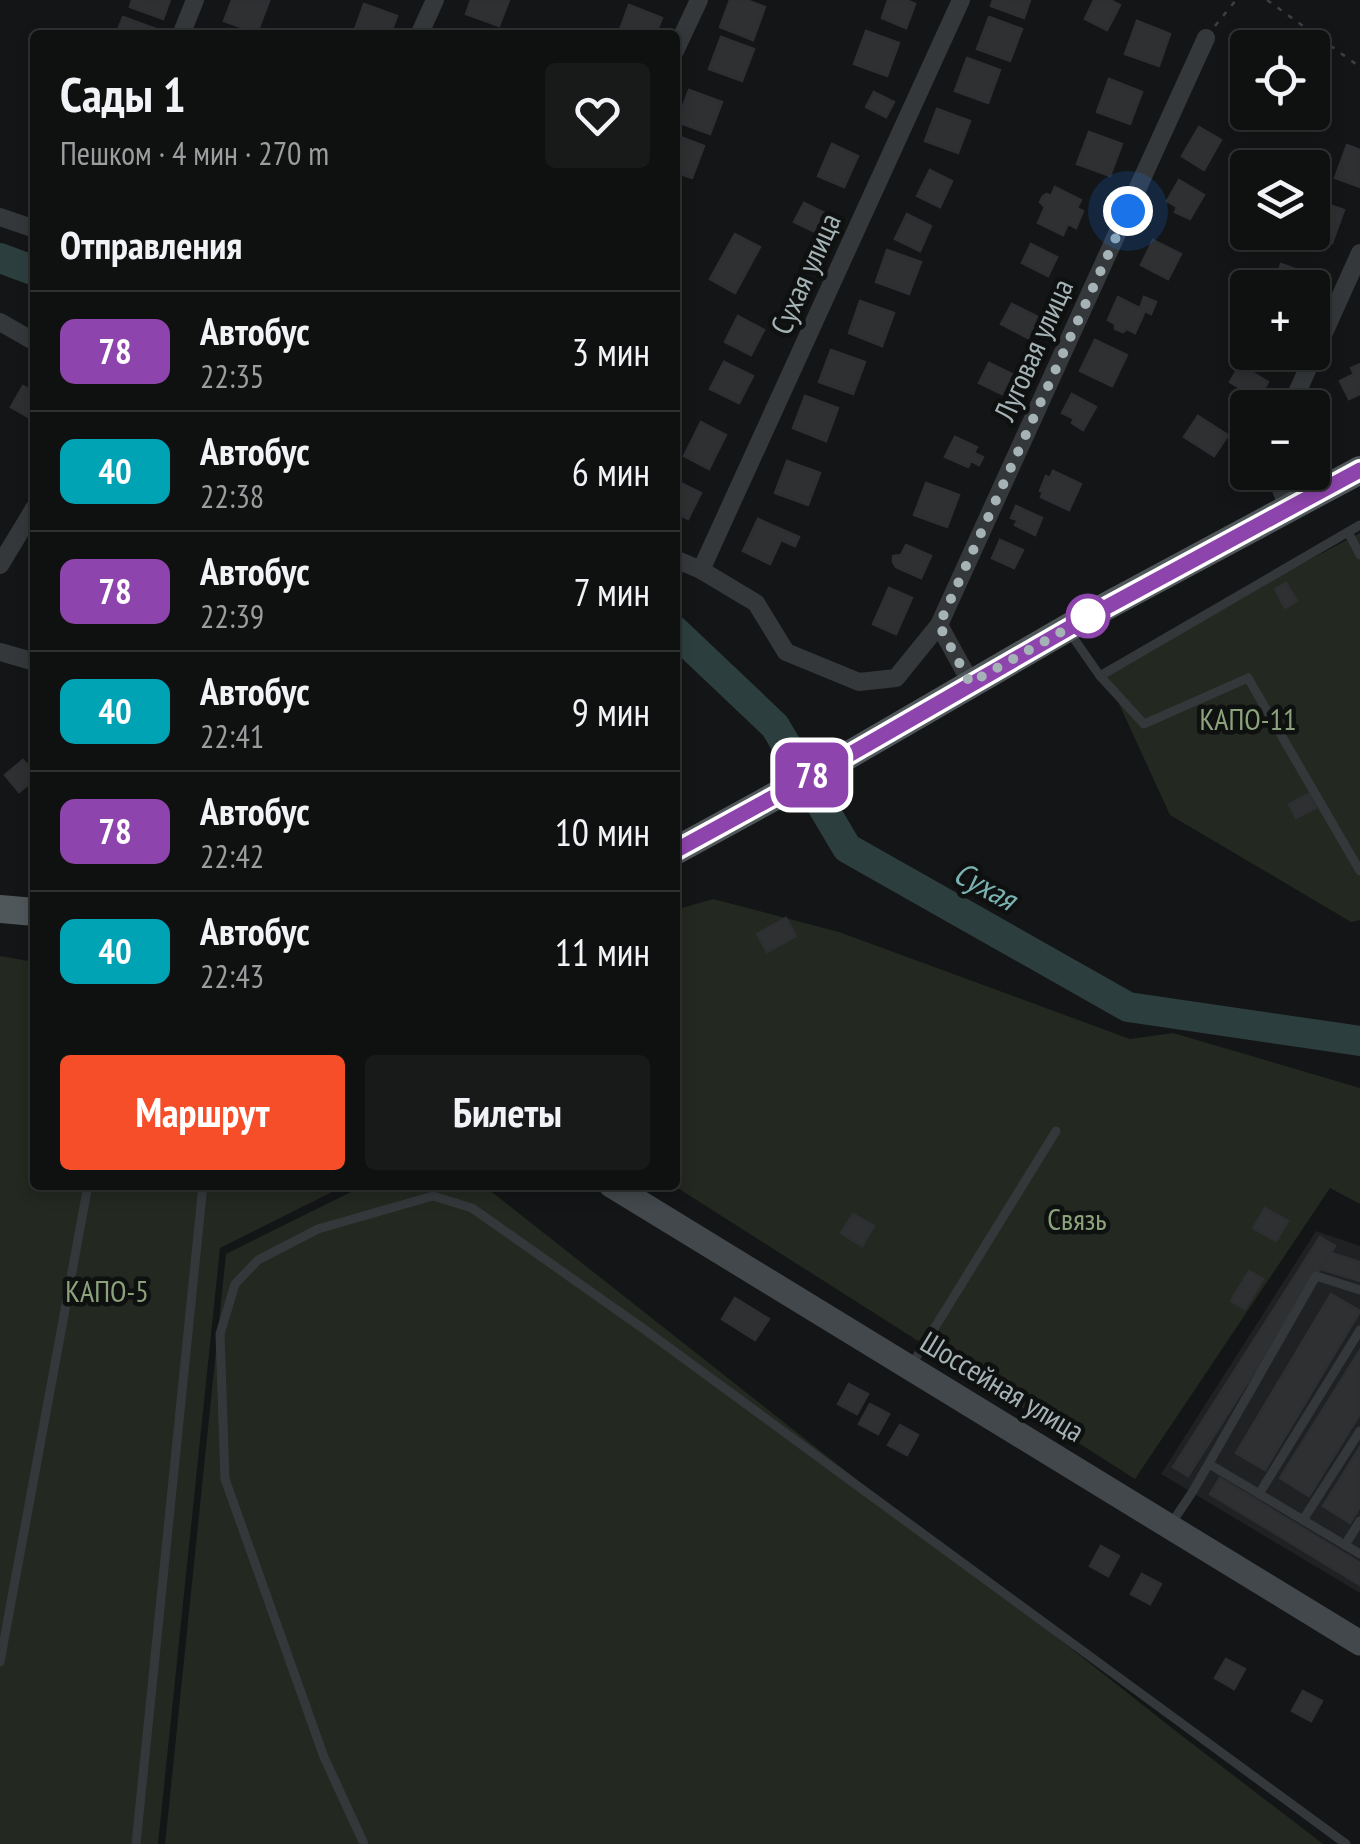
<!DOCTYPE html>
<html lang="ru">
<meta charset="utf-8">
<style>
:root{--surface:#0f1010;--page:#181919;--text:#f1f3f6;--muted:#9b9d9f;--line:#2f3030;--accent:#f74e2a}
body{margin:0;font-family:"PT Sans Narrow",sans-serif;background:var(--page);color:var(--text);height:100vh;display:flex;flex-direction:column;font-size:38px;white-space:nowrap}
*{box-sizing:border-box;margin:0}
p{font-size:32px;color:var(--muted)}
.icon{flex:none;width:55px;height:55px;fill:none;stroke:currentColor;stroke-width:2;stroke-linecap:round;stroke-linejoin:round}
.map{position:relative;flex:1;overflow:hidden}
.sheet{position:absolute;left:30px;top:30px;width:650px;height:1160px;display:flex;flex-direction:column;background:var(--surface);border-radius:10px;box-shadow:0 5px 15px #0003,0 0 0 2px var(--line)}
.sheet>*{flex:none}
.badge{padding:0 20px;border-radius:15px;font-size:35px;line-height:65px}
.tools{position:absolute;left:1230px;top:30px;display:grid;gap:20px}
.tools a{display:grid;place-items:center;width:100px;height:100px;border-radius:10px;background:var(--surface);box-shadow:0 5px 15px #0003,0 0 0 2px var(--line);font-size:50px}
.you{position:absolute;width:50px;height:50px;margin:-25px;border:8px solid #fff;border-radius:50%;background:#1a73e8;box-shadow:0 0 0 15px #1a73e833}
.map>.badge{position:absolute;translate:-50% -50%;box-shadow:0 0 0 5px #fff}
h2{padding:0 30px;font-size:38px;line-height:90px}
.round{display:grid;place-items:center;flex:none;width:105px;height:105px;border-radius:10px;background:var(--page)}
.head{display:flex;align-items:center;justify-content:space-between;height:170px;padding:0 30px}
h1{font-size:48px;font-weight:800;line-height:75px}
.cta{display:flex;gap:20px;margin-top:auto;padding:20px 30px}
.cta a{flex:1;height:115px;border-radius:10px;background:var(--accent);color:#fff;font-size:40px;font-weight:800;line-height:115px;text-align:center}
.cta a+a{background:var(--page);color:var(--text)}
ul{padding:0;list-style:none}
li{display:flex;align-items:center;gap:30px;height:120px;padding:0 30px;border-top:2px solid var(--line)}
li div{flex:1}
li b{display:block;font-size:38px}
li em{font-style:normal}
li .badge{min-width:110px;font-weight:700;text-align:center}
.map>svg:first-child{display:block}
.built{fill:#202123}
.green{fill:#232820}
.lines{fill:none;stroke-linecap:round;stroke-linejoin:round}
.river{stroke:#2c3f3e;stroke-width:30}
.building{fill:#2f3032;stroke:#2e2f32;stroke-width:2.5}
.path{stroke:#3b4042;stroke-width:2.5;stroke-dasharray:5 8;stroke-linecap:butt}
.lane{stroke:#35383b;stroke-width:9}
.street{stroke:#35383b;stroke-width:18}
.secondary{stroke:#42484b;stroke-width:25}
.primary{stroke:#50575a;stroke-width:28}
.line-casing{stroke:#fff;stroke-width:22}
.line{stroke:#8e44ad;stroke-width:15}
.walk{stroke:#a5b3b6;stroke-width:10;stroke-dasharray:0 18}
.stop-dot{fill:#fff;stroke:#8e44ad;stroke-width:5}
.labels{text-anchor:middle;stroke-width:9;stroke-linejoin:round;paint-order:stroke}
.street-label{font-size:30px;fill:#a5b3b6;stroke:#0f1010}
.park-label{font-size:30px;fill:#8ca27b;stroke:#0f1010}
.water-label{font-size:32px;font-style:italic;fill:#7ab3b2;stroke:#0f1010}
</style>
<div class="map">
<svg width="1360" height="1844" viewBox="0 0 1360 1844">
<rect width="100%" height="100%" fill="#141516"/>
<path class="built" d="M1316,1231L1360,1246V1593L1161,1474Z"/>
<g class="green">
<path d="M1360,533V920L1351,922L1170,815L1103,669Z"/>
<path d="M713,899L839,932L1130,1039L1173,1033L1360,1088V1204L1330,1188L1135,1479L673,1185H675V910Z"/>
<path d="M0,956L35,962V1185H346L220,1248L158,1844H0Z"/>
<path d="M365,1185H483L1177,1732L1323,1844H165L226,1254Z"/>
</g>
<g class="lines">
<g class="river">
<path d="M0,258L35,271"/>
<path d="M675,631L775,726L847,848L1128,1007L1360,1041"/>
</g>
</g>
<g class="building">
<path d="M132,0H170L163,19L130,7Z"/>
<path d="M232,0L269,1L257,33L224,21Z"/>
<path d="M471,0H509L499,26L466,14Z"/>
<path d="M730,0H746L765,7L753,40L720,27Z"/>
<path d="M888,0H906L915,4L906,28L882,18Z"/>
<path d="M993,0H1030L1024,18L991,6Z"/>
<path d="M1094,0H1110L1120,5L1107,30L1085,19Z"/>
<path d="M364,4L397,16L390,35H353Z"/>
<path d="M629,5L662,18L655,35H618Z"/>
<path d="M123,17L156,29L154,35H116Z"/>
<path d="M989,17L1022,29L1010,61L977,49Z"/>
<path d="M1137,21L1170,34L1159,66L1125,54Z"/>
<path d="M866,31L899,43L887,76L854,64Z"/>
<path d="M721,37L754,49L742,81L709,69Z"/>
<path d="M967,58L1000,70L988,103L955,91Z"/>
<path d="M1109,79L1142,92L1130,124L1097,112Z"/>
<path d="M689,90L722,102L710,134L677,122Z"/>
<path d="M874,92L894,102L886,117L866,107Z"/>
<path d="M937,109L970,121L958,153L925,141Z"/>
<path d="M1199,127L1221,140L1204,170L1182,156Z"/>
<path d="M1089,132L1122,144L1110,176L1077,164Z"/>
<path d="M675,135L704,146L692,178L675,172Z"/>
<path d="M832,144L858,156L844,187L818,176Z"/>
<path d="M1347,145L1360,150V187L1335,178Z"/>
<path d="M930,170L952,181L940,207L917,196Z"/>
<path d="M1179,180L1204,195L1190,219L1175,212L1177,207L1167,201Z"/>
<path d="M1055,187L1081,200L1077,208L1083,211L1076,228L1068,224L1063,235L1038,223L1045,207L1040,202L1043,196L1047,194L1051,196Z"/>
<path d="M1312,199L1344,210L1332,243L1305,232H1312Z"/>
<path d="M804,203L835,218L826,237L794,222Z"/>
<path d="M907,214L931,226L920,251L895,239Z"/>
<path d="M735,234L760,247L735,293L710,279Z"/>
<path d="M1153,240L1181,254L1168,279L1141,265Z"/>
<path d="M1031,244L1057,257L1048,276L1022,263Z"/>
<path d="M887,250L921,262L909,294L876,282Z"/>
<path d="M1281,264L1314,276L1310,288H1273Z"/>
<path d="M1118,297L1140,308L1144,297L1156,302L1151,314L1145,311L1135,333L1127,329L1123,332L1115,329V324L1108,320Z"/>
<path d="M860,301L894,313L882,346L849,333Z"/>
<path d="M1012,304L1038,317L1028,338L1001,324Z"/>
<path d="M738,316L764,330L751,355L725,342Z"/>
<path d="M1095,340L1127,355L1112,386L1080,371Z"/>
<path d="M831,350L865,362L853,394L819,382Z"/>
<path d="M724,362L753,376L739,403L710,389Z"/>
<path d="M989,363L1012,374L1002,394L979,383Z"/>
<path d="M1360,364V394L1349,399L1340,381L1354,374L1351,368Z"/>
<path d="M1240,365L1268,382L1258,399L1230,382Z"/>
<path d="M23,386L35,393V409L30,418L11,407Z"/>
<path d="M1072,394L1096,407L1083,430L1072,423L1074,419L1062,413Z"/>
<path d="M805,396L838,408L826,441L793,428Z"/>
<path d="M1198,416L1228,435L1214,456L1184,437Z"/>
<path d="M701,422L726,435L709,469L684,456Z"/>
<path d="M955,437L977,447L974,453L983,457L979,465L971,461L968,467L945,457Z"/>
<path d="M787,461L820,473L808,505L775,493Z"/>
<path d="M1053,471L1081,484L1069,510L1041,497L1043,492L1040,491L1046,476L1050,478Z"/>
<path d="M679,482L701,493L688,519L675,512V490Z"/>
<path d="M926,483L959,495L947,527L914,515Z"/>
<path d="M1016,506L1042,518L1035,535L1015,525L1018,520L1011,518Z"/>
<path d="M758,519L799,537L795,546L781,540L770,564L743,551Z"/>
<path d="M1000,540L1023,550L1014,568L992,558Z"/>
<path d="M906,545L931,556L921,578L896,567L893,562V556L901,555Z"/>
<path d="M1286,583L1297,601L1285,608L1275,589Z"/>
<path d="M889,588L912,598L896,634L873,624Z"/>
<path d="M23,760L35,774V779L19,792L5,775Z"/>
<path d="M1309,794L1316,808L1296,818L1289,804Z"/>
<path d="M786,918L796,936L767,952L757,934Z"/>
<path d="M1265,1208L1288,1221L1276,1241L1253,1228Z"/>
<path d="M853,1214L874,1226L862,1246L841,1233Z"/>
<path d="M1320,1237L1335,1246L1188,1476L1173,1467Z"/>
<path d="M1331,1253L1360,1262V1281L1320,1269Z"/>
<path d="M1249,1271L1263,1279L1245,1309L1231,1301Z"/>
<path d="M1331,1294L1360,1311L1265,1470L1236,1453Z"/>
<path d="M735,1298L769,1319L755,1340L722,1319Z"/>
<path d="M1360,1350V1414L1309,1496L1280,1478Z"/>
<path d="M849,1384L868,1394L857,1414L838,1404Z"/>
<path d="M870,1404L889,1414L878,1434L859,1424Z"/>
<path d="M900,1425L918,1435L907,1455L888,1445Z"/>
<path d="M1360,1447V1507L1350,1523L1323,1506Z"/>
<path d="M1220,1478L1360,1563V1585L1210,1494Z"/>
<path d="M1101,1546L1119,1556L1108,1576L1090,1566Z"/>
<path d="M1142,1574L1161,1584L1150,1604L1131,1594Z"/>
<path d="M1226,1659L1245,1669L1234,1689L1215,1678Z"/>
<path d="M1303,1691L1322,1701L1311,1721L1292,1711Z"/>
</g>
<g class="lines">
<g class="path">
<path d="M1267,0L1360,67"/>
<path d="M1215,26L1236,0"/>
</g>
<g class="lane">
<path d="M1348,532L1360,555"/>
<path d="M1070,633L1100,676L1360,525"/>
<path d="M1100,676L1144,724L1248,678L1360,871"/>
<path d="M911,1366L1056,1131"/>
<path d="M1209,1464L1360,1554"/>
<path d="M1259,1494L1360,1330"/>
<path d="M1303,1520L1360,1431"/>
<path d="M1171,1524L1193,1491L1316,1276L1360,1290"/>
<path d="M1345,1545L1360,1521"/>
<path d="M0,1662L88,1185"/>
<path d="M136,1844L203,1185"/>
<path d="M364,1844L324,1757L225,1479L220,1334L235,1284L258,1260L318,1229L433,1196L472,1208L641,1327L1346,1844"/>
</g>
<g class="street">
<path d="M181,35L195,0"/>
<path d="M419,35L435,0"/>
<path d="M675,51L699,0"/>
<path d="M0,217L35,229"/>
<path d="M0,322L35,342"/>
<path d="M1290,408L1360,253"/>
<path d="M1275,472L1288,509"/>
<path d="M675,559L701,570L756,603L786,652L859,682L896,678L939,625"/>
<path d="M0,565L35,507"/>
<path d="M701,570L961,0"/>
<path d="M0,652L35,662"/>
<path d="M971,683L939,625L1206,38"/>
</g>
<path class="secondary" d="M611,1185L1360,1643"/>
<g class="primary">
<path d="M675,851L821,771L1090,615L1360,470"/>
<path d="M0,909L35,912"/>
</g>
</g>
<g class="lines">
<g class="line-casing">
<path id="line" d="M675,851L821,771L1090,616L1360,470"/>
</g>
<use href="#line" class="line"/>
<path class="walk" d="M1088,616H1090L970,683L939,625L1128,211"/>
</g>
<circle class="stop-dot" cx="1088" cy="616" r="20"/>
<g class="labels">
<g class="street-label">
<text transform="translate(806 274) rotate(-66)" y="10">Сухая улица</text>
<text transform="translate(1034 350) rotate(-66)" y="10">Луговая улица</text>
<text transform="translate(1002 1387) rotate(31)" y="10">Шоссейная улица</text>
</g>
<g class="park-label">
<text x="1248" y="730">КАПО-11</text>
<text x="1077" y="1230">Связь</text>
<text x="107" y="1302">КАПО-5</text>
</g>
<g class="water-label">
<text transform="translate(985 886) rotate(29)" y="11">Сухая</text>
</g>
</g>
</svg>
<div class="tools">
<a><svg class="icon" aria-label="locate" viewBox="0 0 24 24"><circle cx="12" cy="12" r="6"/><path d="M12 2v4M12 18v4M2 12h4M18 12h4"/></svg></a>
<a><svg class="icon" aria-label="layers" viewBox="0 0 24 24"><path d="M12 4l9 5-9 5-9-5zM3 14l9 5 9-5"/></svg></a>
<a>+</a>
<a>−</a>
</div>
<div class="you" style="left:1128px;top:211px"></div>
<b class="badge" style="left:812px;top:775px;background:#8e44ad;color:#fff">78</b>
<section class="sheet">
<div class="head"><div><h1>Сады 1</h1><p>Пешком · 4 мин · 270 m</p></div><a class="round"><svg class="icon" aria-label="heart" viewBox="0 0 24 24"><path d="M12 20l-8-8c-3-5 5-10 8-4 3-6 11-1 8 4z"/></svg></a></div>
<h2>Отправления</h2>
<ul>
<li><span class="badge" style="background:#8e44ad;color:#fff">78</span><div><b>Автобус</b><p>22:35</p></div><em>3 мин</em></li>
<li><span class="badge" style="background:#00a3b4;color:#fff">40</span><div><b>Автобус</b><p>22:38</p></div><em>6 мин</em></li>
<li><span class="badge" style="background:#8e44ad;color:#fff">78</span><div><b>Автобус</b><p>22:39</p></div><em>7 мин</em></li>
<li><span class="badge" style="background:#00a3b4;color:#fff">40</span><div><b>Автобус</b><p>22:41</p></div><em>9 мин</em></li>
<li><span class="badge" style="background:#8e44ad;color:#fff">78</span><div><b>Автобус</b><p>22:42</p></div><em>10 мин</em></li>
<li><span class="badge" style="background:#00a3b4;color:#fff">40</span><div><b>Автобус</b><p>22:43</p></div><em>11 мин</em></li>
</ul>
<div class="cta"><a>Маршрут</a><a>Билеты</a></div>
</section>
</div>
